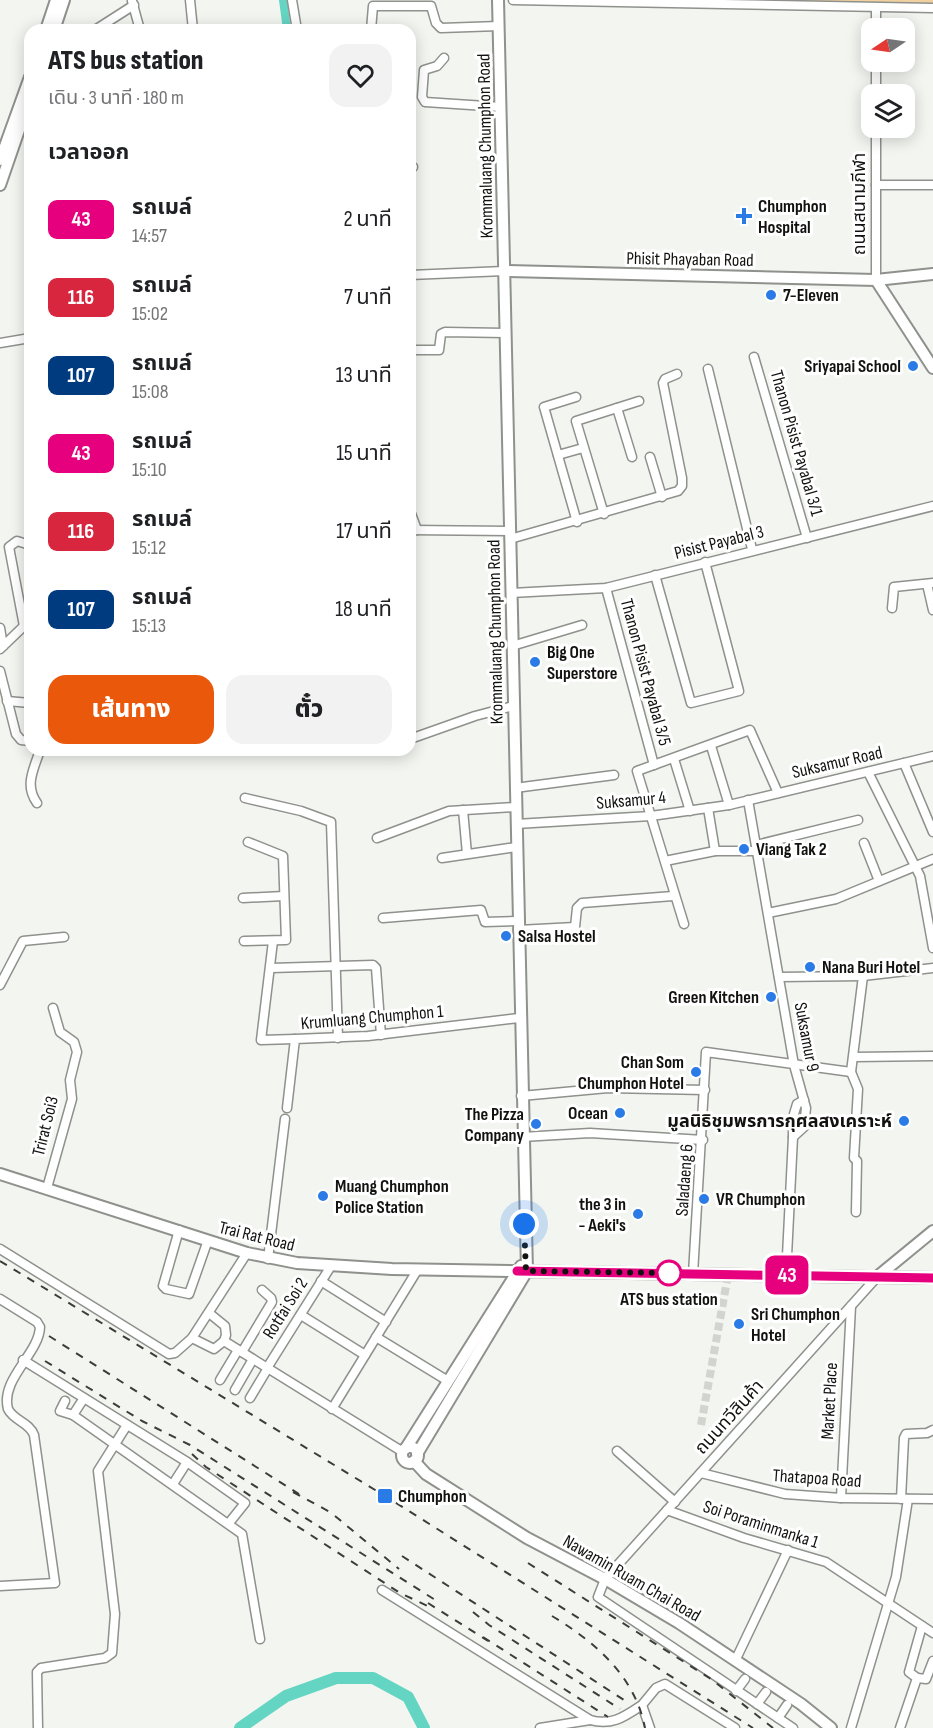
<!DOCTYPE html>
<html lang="th">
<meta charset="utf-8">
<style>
:root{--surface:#fff;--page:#f2f2f2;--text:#202124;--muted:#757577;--accent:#ea580c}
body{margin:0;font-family:"Sofia Sans Condensed","Noto Sans Thai",sans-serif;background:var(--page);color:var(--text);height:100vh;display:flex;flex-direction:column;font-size:22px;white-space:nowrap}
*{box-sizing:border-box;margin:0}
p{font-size:20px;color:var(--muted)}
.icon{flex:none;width:33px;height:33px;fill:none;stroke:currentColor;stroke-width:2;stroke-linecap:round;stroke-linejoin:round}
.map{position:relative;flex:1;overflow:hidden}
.sheet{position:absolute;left:24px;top:24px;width:392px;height:732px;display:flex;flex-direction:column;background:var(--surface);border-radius:18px;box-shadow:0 3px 15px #0003}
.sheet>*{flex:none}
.badge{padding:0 12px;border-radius:9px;font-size:21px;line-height:39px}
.needle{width:39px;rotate:257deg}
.tools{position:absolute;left:861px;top:18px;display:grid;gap:12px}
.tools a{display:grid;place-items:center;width:54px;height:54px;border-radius:12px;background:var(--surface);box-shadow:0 3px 15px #0003;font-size:30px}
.you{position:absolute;width:30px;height:30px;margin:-15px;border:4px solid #fff;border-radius:50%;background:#1a73e8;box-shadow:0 0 0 9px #1a73e833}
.map>.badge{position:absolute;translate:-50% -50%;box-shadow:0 0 0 3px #fff}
h2{padding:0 24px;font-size:22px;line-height:54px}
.round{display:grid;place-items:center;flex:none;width:63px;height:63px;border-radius:18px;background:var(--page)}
.overview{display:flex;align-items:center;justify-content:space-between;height:102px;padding:0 24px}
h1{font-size:28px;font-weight:800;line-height:45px}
.action{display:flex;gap:12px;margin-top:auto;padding:12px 24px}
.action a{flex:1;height:69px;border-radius:18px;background:var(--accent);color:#fff;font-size:24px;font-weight:800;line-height:69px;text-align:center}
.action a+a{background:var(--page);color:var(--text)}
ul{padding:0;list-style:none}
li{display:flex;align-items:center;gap:18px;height:78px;padding:0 24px}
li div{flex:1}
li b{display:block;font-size:22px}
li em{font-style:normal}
li .badge{min-width:66px;font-weight:700;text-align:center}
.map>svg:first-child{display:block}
.green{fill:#f0d09e}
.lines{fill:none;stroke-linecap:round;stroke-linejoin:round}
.canal{stroke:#64d5c2;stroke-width:8}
.river{stroke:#64d5c2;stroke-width:12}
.minor-tunnel{stroke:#d1d4cf;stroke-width:8;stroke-dasharray:8 4;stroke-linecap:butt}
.minor-casing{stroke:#8e918c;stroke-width:11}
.tertiary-casing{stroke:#8e918c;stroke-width:14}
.secondary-casing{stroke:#8e918c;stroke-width:14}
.minor{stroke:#fff;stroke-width:8}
.tertiary{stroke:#fff;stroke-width:10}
.secondary{stroke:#fff;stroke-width:10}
.rail{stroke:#3c3d3b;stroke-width:2;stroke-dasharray:8 8;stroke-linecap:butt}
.line-casing{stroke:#fff;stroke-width:14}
.line{stroke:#e6007e;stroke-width:9}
.walk{stroke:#121311;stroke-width:6;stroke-dasharray:0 10.8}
.poi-dot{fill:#2a7be6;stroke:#fff;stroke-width:2}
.stop-dot{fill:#fff;stroke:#e6007e;stroke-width:3}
.labels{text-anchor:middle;stroke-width:6;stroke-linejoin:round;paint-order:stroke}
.street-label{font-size:18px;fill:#121311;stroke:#fff}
.poi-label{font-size:18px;font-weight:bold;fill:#121311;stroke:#fff;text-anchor:start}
.stop-label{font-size:18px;font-weight:bold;fill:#121311;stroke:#fff}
</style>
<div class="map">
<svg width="933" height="1728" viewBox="0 0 933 1728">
<rect width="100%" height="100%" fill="#f3f6f0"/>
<path class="green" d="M513,0H933V7Z"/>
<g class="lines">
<path class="canal" d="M283,0L287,30"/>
<path class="river" d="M240,1728L286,1696L336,1678H373L408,1697L424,1728"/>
<path class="minor-tunnel" d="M701,1425L728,1275"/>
<g class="minor-casing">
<g id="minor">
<path d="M190,0L193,30"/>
<path d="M292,0L297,30"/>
<path d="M513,0L933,8"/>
<path d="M132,1L140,30"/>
<path d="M876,8V28"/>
<path d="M95,30L134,5"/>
<path d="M371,30L373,6H431L436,23L441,28L499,26"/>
<path d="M444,58L437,66L424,70L422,97L425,102L501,107"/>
<path d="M876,62V94"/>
<path d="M876,128V280"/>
<path d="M410,167H413"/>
<path d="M876,185H933"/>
<path d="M410,275L504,271"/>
<path d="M0,343L30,338"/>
<path d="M410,350H439L441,334L445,332L505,333"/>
<path d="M754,357L807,538"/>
<path d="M708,369L752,549"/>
<path d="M576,397L544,407L577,522"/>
<path d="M617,408L632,457"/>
<path d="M558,455L583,448"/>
<path d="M650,457L662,497"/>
<path d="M410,511L417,530"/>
<path d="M604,514L576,421L639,401"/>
<path d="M410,530L510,531"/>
<path d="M510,539L678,491L682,486V478L663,383L665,379L677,374"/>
<path d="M655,575L691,703L739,691L705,562"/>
<path d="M927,584L933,610"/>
<path d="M606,588L654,765"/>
<path d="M511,593L606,588L933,506"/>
<path d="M892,608L894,587L933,583"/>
<path d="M24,626L9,547L17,541L30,545"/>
<path d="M0,628L3,646"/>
<path d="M512,646L582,625"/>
<path d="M0,649L24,626L30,625"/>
<path d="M0,671L16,734L21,740L30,741"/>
<path d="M7,701L30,703"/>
<path d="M410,739L475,716L513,706"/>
<path d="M711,746L729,805"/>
<path d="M674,759L690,811"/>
<path d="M904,763L933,832"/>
<path d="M868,772L920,876L933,948"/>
<path d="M515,788L614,775"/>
<path d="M245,798L301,811L331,822L338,1038"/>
<path d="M748,800L794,1065L806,1108L804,1127L793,1137L786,1276"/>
<path d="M37,803C24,785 34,769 40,750"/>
<path d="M708,808L715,851"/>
<path d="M463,810L467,854"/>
<path d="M516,824L651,816L729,805L933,756"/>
<path d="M377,838L449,811L515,807"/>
<path d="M864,843L879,881"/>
<path d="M756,845L858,820"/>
<path d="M442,858L516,847"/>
<path d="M665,861L715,851H757"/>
<path d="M243,898L284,896"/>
<path d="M768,913L836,899L933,859"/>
<path d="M383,918L481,910L485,922L517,921"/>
<path d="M684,924L637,771L750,730L778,793"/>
<path d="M518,930L575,927L577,908L582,903L673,896"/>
<path d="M244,941L286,940L283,856L248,842"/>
<path d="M273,941L261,1040L295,1039"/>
<path d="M271,968L373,965L376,968L381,1035"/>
<path d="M779,977L863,976L933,968"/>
<path d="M0,985L23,941L64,937"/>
<path d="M854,1057L933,1056"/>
<path d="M851,1072L858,1089L854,1158L857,1161L856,1212"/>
<path d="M521,1096L608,1088L705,1090"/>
<path d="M287,1108L295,1039L368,1036L519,1018"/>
<path d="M794,1114L797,1104L804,1100"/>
<path d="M522,1137L590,1133L703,1140"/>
<path d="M793,1137V1123"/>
<path d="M47,1188L72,1099L70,1080L77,1052L74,1042L60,1032L53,1008"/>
<path d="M179,1230L163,1286L166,1289L189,1294L208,1240"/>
<path d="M0,1249L169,1354L175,1353L192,1338L214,1349L224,1341L403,1452"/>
<path d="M268,1259L285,1119"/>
<path d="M693,1274L706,1052L851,1072L863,976"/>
<path d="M321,1281L386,1322"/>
<path d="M0,1299L37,1322L40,1327C39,1354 0,1379 8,1409C14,1421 29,1422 34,1435L55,1583L0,1586"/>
<path d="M209,1313L225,1326L226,1335L224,1341"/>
<path d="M301,1315L365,1355"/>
<path d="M376,1337L448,1381"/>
<path d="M192,1338L247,1253"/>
<path d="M242,1352L272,1302L271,1298L262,1290"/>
<path d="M23,1360L187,1462L245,1503L229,1523"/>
<path d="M267,1368L331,1266"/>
<path d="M220,1380L238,1350"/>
<path d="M235,1390L253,1359"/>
<path d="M84,1398L73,1415L242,1534L260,1639"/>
<path d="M250,1398L268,1368"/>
<path d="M65,1401L60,1411L73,1415"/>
<path d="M332,1409L418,1269"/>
<path d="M617,1451L675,1502"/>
<path d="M701,1473L785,1494L841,1498L933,1499"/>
<path d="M173,1484L187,1462"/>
<path d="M841,1498L851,1306"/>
<path d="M901,1499L904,1438L906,1434L927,1433L933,1430"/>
<path d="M667,1510L744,1538L826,1562L933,1633"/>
<path d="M382,1590L590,1720C612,1726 624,1717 642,1705"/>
<path d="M736,1659L788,1550"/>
<path d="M917,1678L926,1679L933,1661"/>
<path d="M736,1691L745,1679"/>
<path d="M757,1704L766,1692"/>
<path d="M778,1718L787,1705"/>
<path d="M38,1728L37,1672L41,1668L105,1658L112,1653L115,1614L98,1471L127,1425"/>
<path d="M540,1728L590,1720"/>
<path d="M650,1728L642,1705L656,1688L665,1684L735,1728"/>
<path d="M793,1728L598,1597L605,1579L877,1277"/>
<path d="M851,1728L896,1577L908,1499"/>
<path d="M900,1728L917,1678L909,1672L922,1626"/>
</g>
</g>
<g class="tertiary-casing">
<g id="tertiary">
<path d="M46,30L56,0"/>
<path d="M54,30L64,0"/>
<path d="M0,160L30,77"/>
<path d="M0,185L30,98"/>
<path d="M504,271L876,280L933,274"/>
<path d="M876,280L933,368"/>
<path d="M877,1277L933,1231"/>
<circle cx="410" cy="1455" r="8"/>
<path d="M406,1448L521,1266"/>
<path d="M417,1454L527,1271L498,0"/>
<path d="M414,1461L426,1474L527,1538L605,1579L679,1623L801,1704L831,1728"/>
</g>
</g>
<g class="secondary-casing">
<path id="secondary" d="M0,1174L247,1253L297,1263L392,1269L933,1278"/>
</g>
<use href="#minor" class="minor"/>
<use href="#tertiary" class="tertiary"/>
<use href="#secondary" class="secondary"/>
<g class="rail">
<path d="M0,1261L385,1496L753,1728"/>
<path d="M49,1336L299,1494"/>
<path d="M45,1361L142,1421L190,1445L440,1603"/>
<path d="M192,1454L206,1467L400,1593L434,1609"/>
<path d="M293,1492L330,1512"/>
<path d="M335,1516L399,1569"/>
<path d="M402,1556L627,1702"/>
<path d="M528,1563L711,1679L773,1728"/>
<path d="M428,1603L488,1641"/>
<path d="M473,1612L489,1625L620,1709"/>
<path d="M552,1616C595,1642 635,1676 645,1728"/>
<path d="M483,1637L608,1717"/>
</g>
</g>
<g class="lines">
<g class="line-casing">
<path id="line" d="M517,1271L933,1278"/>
</g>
<use href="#line" class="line"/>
<path class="walk" d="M524,1224L526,1271L669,1273"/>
</g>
<g class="poi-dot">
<path d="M741 207h6v6h6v6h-6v6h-6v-6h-6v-6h6z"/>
<circle cx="771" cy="295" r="6"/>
<circle cx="913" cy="366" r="6"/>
<circle cx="535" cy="662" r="6"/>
<circle cx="744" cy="849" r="6"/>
<circle cx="506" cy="936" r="6"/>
<circle cx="810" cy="967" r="6"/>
<circle cx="771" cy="997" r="6"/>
<circle cx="696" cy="1072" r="6"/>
<circle cx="620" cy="1113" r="6"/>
<circle cx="904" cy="1121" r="6"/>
<circle cx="536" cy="1124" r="6"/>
<circle cx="323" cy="1196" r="6"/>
<circle cx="704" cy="1199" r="6"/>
<circle cx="638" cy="1214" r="6"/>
<circle cx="739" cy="1324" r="6"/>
<rect x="377" y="1488" width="16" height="16" rx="3"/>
</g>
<circle class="stop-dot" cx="669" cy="1273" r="12"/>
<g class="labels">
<g class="street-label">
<text transform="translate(485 146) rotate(-91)" y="6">Krommaluang Chumphon Road</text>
<text transform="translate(859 204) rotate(-90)" y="6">ถนนสนามกีฬา</text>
<text transform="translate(690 259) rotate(1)" y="6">Phisit Phayaban Road</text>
<text transform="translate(797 443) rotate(74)" y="6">Thanon Pisist Payabal 3/1</text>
<text transform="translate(719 542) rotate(-14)" y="6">Pisist Payabal 3</text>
<text transform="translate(495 632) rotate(-91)" y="6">Krommaluang Chumphon Road</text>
<text transform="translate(646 672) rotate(75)" y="6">Thanon Pisist Payabal 3/5</text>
<text transform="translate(837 762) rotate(-13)" y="6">Suksamur Road</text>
<text transform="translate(631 800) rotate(-5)" y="6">Suksamur 4</text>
<text transform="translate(372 1017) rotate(-5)" y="6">Krumluang Chumphon 1</text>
<text transform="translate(807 1037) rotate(79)" y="6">Suksamur 9</text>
<text transform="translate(45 1126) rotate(-76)" y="6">Trirat Soi3</text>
<text transform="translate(684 1180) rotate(-86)" y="6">Saladaeng 6</text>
<text transform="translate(257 1236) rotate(14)" y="6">Trai Rat Road</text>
<text transform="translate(285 1308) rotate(-58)" y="6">Rotfai Soi 2</text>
<text transform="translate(829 1401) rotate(-87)" y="6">Market Place</text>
<text transform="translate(729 1417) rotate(-48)" y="6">ถนนทวีสินค้า</text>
<text transform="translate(817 1478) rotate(4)" y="6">Thatapoa Road</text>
<text transform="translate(761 1524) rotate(18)" y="6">Soi Poraminmanka 1</text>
<text transform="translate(632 1578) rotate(30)" y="6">Nawamin Ruam Chai Road</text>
</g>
<g class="poi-label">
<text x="758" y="212">Chumphon<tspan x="758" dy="21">Hospital</tspan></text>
<text x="783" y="301">7-Eleven</text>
<text x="901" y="372" text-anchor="end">Sriyapai School</text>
<text x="547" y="658">Big One<tspan x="547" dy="21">Superstore</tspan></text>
<text x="756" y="855">Viang Tak 2</text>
<text x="518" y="942">Salsa Hostel</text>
<text x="822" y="973">Nana Buri Hotel</text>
<text x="759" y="1003" text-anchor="end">Green Kitchen</text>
<text x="684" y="1068" text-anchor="end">Chan Som<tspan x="684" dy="21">Chumphon Hotel</tspan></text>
<text x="608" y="1119" text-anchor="end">Ocean</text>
<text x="524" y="1120" text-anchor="end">The Pizza<tspan x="524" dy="21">Company</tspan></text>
<text x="892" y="1127" text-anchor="end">มูลนิธิชุมพรการกุศลสงเคราะห์</text>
<text x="335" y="1192">Muang Chumphon<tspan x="335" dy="21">Police Station</tspan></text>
<text x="716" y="1205">VR Chumphon</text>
<text x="626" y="1210" text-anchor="end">the 3 in<tspan x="626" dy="21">- Aeki's</tspan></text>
<text x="751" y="1320">Sri Chumphon<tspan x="751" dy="21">Hotel</tspan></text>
<text x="398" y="1502">Chumphon</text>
</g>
<g class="stop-label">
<text x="669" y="1305">ATS bus station</text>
</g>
</g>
</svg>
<div class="tools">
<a><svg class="needle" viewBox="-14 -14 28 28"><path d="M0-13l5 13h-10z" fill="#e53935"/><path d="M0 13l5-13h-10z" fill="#757577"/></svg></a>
<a><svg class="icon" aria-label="layers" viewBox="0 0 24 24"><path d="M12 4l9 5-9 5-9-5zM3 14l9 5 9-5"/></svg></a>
</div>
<div class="you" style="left:524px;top:1224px"></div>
<b class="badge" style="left:787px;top:1275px;background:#e6007e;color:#fff">43</b>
<section class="sheet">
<div class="overview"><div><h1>ATS bus station</h1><p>เดิน · 3 นาที · 180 m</p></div><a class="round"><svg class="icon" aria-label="heart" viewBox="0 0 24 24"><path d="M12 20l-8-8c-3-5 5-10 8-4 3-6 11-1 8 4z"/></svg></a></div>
<h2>เวลาออก</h2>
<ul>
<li><span class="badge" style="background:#e6007e;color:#fff">43</span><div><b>รถเมล์</b><p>14:57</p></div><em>2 นาที</em></li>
<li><span class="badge" style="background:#d7263d;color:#fff">116</span><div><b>รถเมล์</b><p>15:02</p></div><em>7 นาที</em></li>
<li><span class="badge" style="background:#003b80;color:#fff">107</span><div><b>รถเมล์</b><p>15:08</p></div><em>13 นาที</em></li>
<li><span class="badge" style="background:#e6007e;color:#fff">43</span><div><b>รถเมล์</b><p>15:10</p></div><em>15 นาที</em></li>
<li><span class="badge" style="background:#d7263d;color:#fff">116</span><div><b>รถเมล์</b><p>15:12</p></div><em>17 นาที</em></li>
<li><span class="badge" style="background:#003b80;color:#fff">107</span><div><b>รถเมล์</b><p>15:13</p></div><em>18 นาที</em></li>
</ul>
<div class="action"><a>เส้นทาง</a><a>ตั๋ว</a></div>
</section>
</div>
